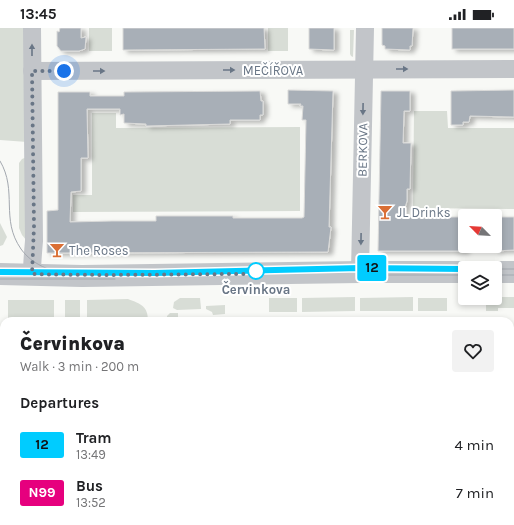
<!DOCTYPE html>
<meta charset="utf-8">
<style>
:root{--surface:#fff;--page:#f2f2f2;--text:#202124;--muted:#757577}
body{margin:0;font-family:Karla,sans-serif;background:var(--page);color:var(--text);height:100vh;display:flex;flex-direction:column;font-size:15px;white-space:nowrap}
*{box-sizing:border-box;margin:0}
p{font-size:13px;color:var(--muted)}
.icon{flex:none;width:22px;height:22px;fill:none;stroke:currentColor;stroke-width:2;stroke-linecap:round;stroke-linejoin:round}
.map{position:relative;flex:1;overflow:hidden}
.panel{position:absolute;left:0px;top:289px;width:514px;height:208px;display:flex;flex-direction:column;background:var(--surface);border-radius:12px 12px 0 0;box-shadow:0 2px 6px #0003}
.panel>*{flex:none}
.badge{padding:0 8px;border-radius:3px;font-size:14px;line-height:26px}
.needle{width:26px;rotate:294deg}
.tools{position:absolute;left:458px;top:181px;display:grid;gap:8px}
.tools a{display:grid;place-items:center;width:44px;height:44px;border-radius:4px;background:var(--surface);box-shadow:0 2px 6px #0003;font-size:20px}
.you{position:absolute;width:20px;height:20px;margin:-10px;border:3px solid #fff;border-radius:50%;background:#1a73e8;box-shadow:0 0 0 6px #1a73e833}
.map>.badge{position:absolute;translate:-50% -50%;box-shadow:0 0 0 2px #fff}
h2{padding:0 20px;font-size:15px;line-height:36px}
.round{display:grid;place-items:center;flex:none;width:42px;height:42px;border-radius:4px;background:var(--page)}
.headline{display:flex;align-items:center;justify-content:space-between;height:68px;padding:0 20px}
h1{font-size:19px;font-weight:800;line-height:30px}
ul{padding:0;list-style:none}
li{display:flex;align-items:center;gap:12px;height:48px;padding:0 20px}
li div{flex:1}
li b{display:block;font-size:15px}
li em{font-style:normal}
li .badge{min-width:44px;font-weight:700;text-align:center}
.status{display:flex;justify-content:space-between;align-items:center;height:28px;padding:0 20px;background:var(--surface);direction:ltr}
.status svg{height:11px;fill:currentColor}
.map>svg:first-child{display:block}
.green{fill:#d8ddd6}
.building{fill:#a8afb7;stroke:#dadad9;filter:url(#shadow)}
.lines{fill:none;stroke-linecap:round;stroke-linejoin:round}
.minor{stroke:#c2c5c9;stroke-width:18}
.tertiary{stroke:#c2c5c9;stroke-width:22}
.tram{stroke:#a3a8af;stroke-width:1}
.oneway{fill:#697686}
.line-casing{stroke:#fff;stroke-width:9}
.line{stroke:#0cf;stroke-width:6}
.walk{stroke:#697686;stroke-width:4;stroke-dasharray:0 7.2}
.stop-dot{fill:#fff;stroke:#0cf;stroke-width:2}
.labels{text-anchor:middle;stroke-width:4;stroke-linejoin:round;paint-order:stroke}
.street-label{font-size:13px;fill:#697686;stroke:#fff}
.poi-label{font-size:13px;fill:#697686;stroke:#fff;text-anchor:start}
.stop-label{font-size:13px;font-weight:bold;fill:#697686;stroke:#fff}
</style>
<div class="status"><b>13:45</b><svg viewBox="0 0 49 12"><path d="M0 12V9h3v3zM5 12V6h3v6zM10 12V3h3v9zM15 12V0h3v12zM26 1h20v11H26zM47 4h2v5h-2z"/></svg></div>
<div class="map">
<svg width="514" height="497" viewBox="0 0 514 497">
<defs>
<filter id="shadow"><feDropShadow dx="4.5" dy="2.5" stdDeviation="2" flood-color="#0004"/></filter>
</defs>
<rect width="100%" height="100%" fill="#f8f9f6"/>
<g class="green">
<path d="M0,0H26L27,114L0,112Z"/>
<rect x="89" y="0" width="23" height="23"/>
<rect x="268" y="0" width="20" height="23"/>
<path d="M350,2H354L353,29L351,28L350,26Z"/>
<path d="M414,83H447L448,100H514V181L413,180Z"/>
<path d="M92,85H116V100L300,99V183L73,184V167H92Z"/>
<path d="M27,129V213L22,207L19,200V135L22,131Z"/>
<path d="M0,195L7,209L3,217L0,218Z"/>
<path d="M355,269V283L302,284V270Z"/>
<path d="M413,269V283H360V270Z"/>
<path d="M495,269H514V280H498V283H486V270Z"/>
<path d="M180,270H200L201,280V281L177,282L173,280L174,274Z"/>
<rect x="269" y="270" width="28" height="14"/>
<rect x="418" y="270" width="29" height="13"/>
<path d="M128,271C141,276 148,278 148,293H87V272Z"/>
<rect x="8" y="272" width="46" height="21"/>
<rect x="65" y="272" width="15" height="21"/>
<path d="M225,277V286L213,287L212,284L206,281V278Z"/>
<path d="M170,285H178V293H167V288Z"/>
<path d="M510,415H514V476L510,480Z"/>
<path d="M31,493H106L105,497H100L99,495L40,497Z"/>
<rect x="210" y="493" width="134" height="4"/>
<path d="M349,493L386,497H349Z"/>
<path d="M476,493H500L495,497H477Z"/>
</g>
<g class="building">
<path d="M60,0H81V10L86,9L85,21L79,23H61L57,18V3L59,4Z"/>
<path d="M123,0H264L265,21L123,22Z"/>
<path d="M309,0H334V22L309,21Z"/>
<path d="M382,0H413L412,18H410V22L385,21V18L382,17Z"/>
<rect x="452" y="0" width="62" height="21"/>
<path d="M288,62L333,63L329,199H331L328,224L47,225V183L58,182V64H90V68H124V64L260,63L261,73H263V87H260V92H230V96L146,98V96L124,95V86L120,87V81H87L88,130H81V163L71,164L70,194L112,193H156V188H233V190H302L304,189L306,92H302L303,78H300L301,76H288Z"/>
<path d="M514,62V89L470,88L469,94H463V97H451V63Z"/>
<path d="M381,63H410V83H404L403,115H411L410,161H407V173L402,189H465V223H378Z"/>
<path d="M495,189H514V222L495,223Z"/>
</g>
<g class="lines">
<g class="minor">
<path d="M32,43L514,41"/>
<path d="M360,244L365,0"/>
<path d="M32,246C32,235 33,224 34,213L32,0"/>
</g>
<g class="tertiary">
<path d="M495,244H514"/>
<path d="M0,246L82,248L360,244H465"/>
</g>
<g class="tram">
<path d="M0,133C18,163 0,191 21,221C28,231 39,238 51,242"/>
<path d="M495,241H514"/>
<path d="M0,244L155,245L360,240L465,241"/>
<path d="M387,247H465"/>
<path d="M495,247H514"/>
<path d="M0,251H115"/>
</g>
</g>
<defs><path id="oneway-solid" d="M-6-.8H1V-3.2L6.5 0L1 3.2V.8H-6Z"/></defs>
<g class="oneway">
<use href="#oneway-solid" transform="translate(32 22) rotate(-90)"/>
<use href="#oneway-solid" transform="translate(402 41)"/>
<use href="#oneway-solid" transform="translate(229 42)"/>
<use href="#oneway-solid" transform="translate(99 43)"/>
<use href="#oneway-solid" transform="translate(363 81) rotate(91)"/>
<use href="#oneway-solid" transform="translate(361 211) rotate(91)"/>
</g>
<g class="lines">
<g class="line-casing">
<path id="line" d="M0,244L155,245L360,240L465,241"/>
</g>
<use href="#line" class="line"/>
<path class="walk" d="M64,43H32L34,198L32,246C107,248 182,246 257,246L256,243"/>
</g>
<defs>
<g id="bar-bare" transform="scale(1.2)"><path d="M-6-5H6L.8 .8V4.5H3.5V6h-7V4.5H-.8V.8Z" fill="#da6f35" stroke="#fff" stroke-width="2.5" paint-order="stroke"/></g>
</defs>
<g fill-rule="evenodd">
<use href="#bar-bare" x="385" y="184"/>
<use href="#bar-bare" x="57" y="222"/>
</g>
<circle class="stop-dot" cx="256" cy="243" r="8"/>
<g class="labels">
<g class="street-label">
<text x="273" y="47">MEČÍŘOVA</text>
<text transform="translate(362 122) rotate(-89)" y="5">BERKOVA</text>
</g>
<g class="poi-label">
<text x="397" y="189">JL Drinks</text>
<text x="69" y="227">The Roses</text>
</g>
<g class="stop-label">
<text x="256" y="266">Červinkova</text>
</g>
</g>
</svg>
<div class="tools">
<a><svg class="needle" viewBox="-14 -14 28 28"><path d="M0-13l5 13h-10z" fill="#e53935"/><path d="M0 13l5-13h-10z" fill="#757577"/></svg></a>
<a><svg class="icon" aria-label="layers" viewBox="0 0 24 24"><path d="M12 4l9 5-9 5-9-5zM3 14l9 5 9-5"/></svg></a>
</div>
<div class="you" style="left:64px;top:43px"></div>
<b class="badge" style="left:372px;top:240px;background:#0cf;color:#111">12</b>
<section class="panel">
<div class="headline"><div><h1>Červinkova</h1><p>Walk · 3 min · 200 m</p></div><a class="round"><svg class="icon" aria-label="heart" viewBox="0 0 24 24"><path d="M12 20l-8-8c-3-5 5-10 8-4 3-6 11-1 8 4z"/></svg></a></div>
<h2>Departures</h2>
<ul>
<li><span class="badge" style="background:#0cf;color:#111">12</span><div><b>Tram</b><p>13:49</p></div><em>4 min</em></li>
<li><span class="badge" style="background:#e6007e;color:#fff">N99</span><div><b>Bus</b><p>13:52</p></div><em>7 min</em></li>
</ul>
</section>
</div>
